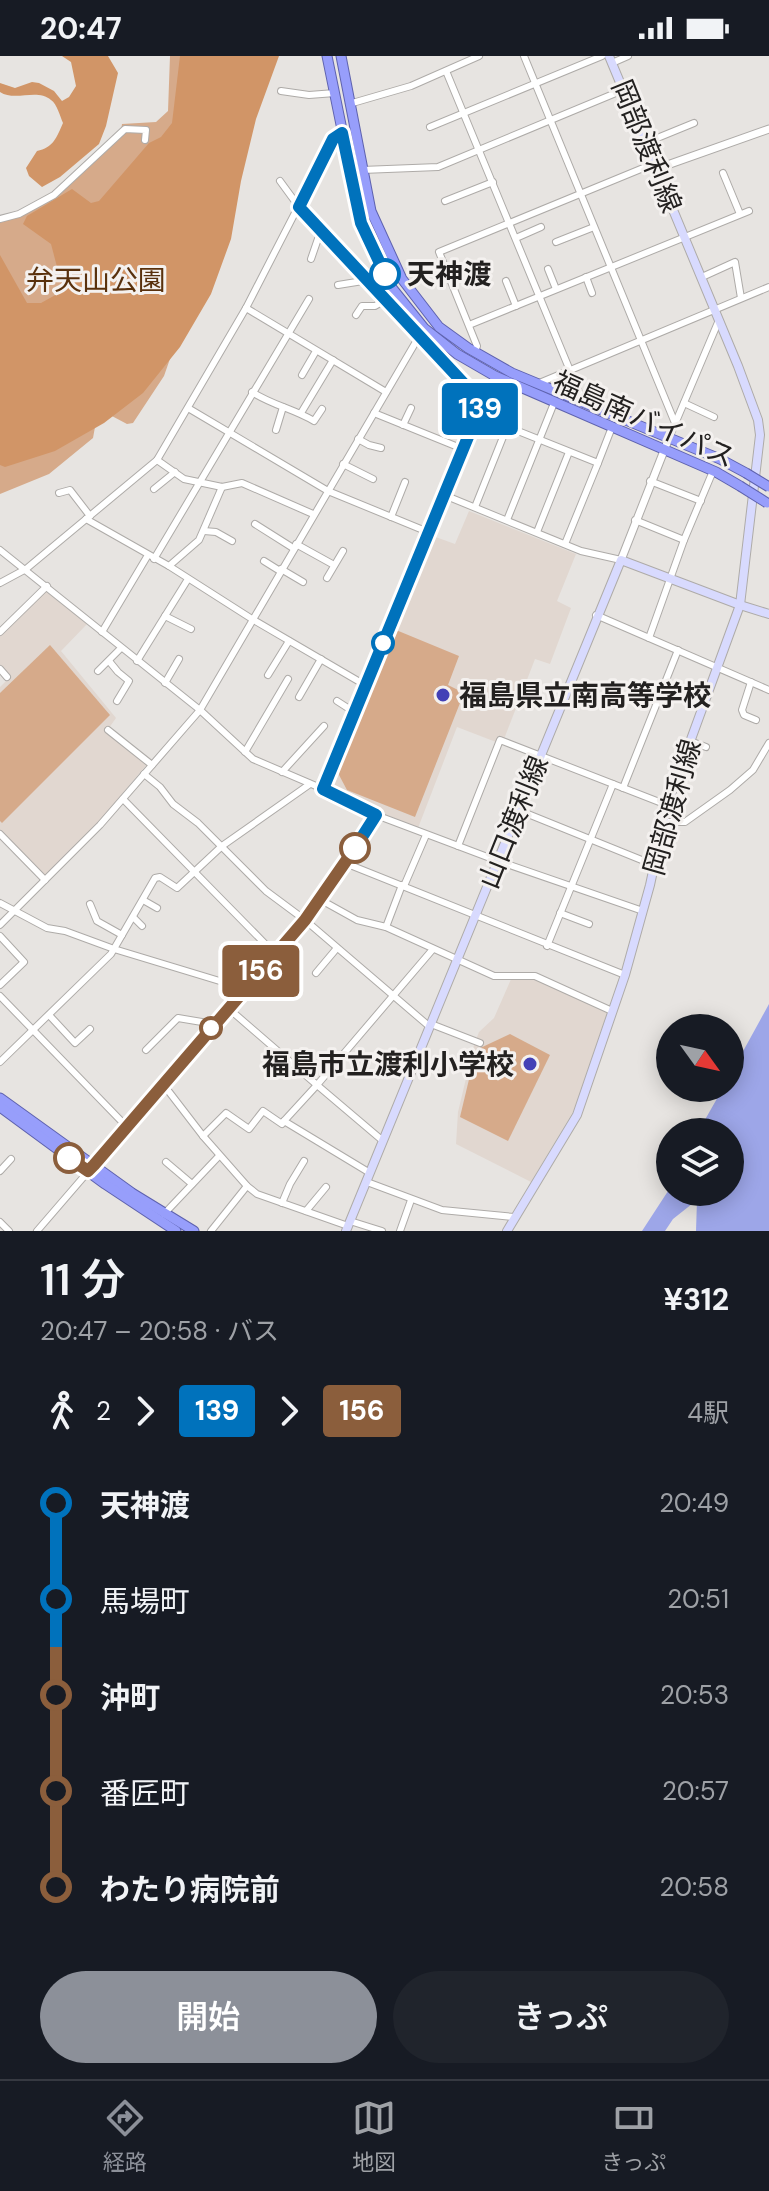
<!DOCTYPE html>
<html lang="ja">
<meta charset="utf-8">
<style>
:root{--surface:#171b24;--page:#20242c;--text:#f1f3f6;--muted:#9ea1a6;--line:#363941;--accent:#8c9099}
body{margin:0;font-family:"DM Sans","Noto Sans JP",sans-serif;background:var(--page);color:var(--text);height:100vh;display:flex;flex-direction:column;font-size:30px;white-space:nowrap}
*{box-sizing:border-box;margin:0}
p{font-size:26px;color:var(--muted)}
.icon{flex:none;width:44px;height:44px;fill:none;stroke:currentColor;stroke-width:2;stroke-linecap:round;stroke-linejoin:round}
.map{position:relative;height:1175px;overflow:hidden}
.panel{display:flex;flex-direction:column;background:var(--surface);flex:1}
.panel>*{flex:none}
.badge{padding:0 16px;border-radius:6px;font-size:28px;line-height:52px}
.needle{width:52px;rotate:123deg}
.tools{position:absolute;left:656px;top:958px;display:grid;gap:16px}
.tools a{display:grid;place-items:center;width:88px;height:88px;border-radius:50%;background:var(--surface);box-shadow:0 4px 20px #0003;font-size:40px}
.map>.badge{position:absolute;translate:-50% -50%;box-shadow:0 0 0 4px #fff}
.legs{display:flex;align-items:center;gap:12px;height:88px;padding:0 40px;font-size:26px}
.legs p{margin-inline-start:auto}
.headline{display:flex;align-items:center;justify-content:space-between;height:136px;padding:0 40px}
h1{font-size:44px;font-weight:600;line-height:60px}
.button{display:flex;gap:16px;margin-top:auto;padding:16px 40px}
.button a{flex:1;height:92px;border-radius:48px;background:var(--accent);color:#fff;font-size:32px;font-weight:600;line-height:92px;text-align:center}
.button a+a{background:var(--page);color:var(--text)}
ul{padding:0 40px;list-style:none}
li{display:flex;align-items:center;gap:28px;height:96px;font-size:30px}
li i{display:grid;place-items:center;width:12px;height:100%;margin:0 10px;background:currentColor}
li i::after{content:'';width:20px;height:20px;margin:-10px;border:6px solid;border-radius:50%;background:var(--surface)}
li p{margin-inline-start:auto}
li:first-child i{background:linear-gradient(#0000 50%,currentColor 0)}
li:last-child i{background:linear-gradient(currentColor 50%,#0000 0)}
.status{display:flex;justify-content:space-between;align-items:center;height:56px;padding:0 40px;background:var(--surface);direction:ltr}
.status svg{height:22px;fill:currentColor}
.menu{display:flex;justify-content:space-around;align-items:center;height:112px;border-top:2px solid var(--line);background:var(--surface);font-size:22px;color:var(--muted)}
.menu a{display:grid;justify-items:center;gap:4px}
.menu .active{color:var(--accent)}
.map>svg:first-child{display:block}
.built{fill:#e1d7d0}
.green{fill:#d6aa8a}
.forest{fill:#d19567}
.water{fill:#9da6e8}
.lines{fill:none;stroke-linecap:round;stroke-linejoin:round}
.minor-casing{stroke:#aeaba8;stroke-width:8}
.tertiary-casing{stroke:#aeaba8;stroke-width:9}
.secondary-casing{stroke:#aeaba8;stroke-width:10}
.trunk-casing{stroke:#5e62ae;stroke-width:11}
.minor{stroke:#fff;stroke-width:6}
.tertiary{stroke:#fff;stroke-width:7}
.secondary{stroke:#d8dafe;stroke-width:8}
.trunk{stroke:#979efb;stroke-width:9}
.trunk-bridge-casing{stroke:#5e62ae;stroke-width:11;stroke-linecap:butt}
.trunk-bridge{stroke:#979efb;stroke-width:9}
.line-1-casing{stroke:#fff;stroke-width:18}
.line-2-casing{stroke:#fff;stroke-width:18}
.line-1{stroke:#0072bc;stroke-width:12}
.line-2{stroke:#8b5e3c;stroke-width:12}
.stop-1-dot{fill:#fff;stroke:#0072bc;stroke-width:4}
.poi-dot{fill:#4340b6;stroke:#f4f1ef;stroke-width:3}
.stop-2-dot{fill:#fff;stroke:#8b5e3c;stroke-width:4}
.labels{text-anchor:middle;stroke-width:6;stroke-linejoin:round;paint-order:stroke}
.street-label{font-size:28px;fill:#232120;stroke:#f4f1ef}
.stop-label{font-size:28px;font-weight:bold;fill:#232120;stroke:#f4f1ef;text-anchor:start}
.park-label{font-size:28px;fill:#59310d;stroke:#f4f1ef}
.poi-label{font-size:28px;font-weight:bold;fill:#232120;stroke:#f4f1ef;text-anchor:start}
</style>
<div class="status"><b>20:47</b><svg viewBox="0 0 49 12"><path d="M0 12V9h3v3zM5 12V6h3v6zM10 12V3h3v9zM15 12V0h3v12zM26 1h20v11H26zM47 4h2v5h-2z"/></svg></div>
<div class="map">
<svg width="769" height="1175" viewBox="0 0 769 1175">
<rect width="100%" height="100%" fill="#e7e4e1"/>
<g class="built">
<path d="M469,455L576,498L557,545L571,552L550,608L535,603L504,683L498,680L496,686L457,671L418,772L329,735L327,730L430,479L455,488Z"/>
<path d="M46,535L87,568L61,595L116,662L106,676L147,708L88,779L45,821L0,775V631L10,621L0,611V579Z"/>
<path d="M512,921L537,923L608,954L574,1054L531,1126L456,1088L458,1056L474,989L479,976L494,962Z"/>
</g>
<g class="green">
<path d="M170,0H256L172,297L164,320L133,367L127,368L110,359L95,371L93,382L49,418L0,438V161L17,157L49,140L90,101L113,84L121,75L122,68L156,66L168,55Z"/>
<path d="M396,574L459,600L448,629L458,634L460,647L415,761L347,734L339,719V710Z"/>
<path d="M50,589L110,659L2,767L0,765V637Z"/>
<path d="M510,978L550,999L508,1085L460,1061L476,994Z"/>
</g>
<g class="forest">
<path d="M62,0H108L118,17L106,70L99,88L60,121L42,131L29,120L26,112L37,95C53,92 57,81 63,67C60,60 57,48 51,44C37,32 15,46 0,36V27L15,32L32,26L39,27L54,35L62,45L69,41L76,30L71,6Z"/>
<path d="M180,0H279L256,63L241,125L231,183L211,238L180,291L143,337L104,367L55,395L5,411L0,409V199L27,247H41L59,237L61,226L51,188L23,168L27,160L72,133L91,147L99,145L149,87L161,81L172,67Z"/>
</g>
<path class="water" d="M769,948V1175H696L697,1144L673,1163L665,1175H642L670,1132V1136H730V1076H698L723,1032H730V1019Z"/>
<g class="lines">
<g class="minor-casing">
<g id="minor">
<path d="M524,0L675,367"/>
<path d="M612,7L628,0"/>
<path d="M446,15L583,346"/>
<path d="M281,35L309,39L335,37"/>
<path d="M349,48L411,30L479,0"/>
<path d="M430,71L602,0"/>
<path d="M645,87L694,67"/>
<path d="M362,114L438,111L623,34"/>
<path d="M723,117L740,158"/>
<path d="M280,125L299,151L482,347"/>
<path d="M445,145L493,126"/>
<path d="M0,163L19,158L54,139L125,73L146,74L145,84"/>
<path d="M516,182L541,171"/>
<path d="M556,186L594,171"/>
<path d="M311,203L321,174"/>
<path d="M548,213L556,233"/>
<path d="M586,221L592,237"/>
<path d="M702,221L735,206L741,242"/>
<path d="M506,225L516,250"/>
<path d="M338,229L369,224"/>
<path d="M246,252L386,336"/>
<path d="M356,259L362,250H375L387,243"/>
<path d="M469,269L749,155"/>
<path d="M475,296L477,290L439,196L653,108"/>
<path d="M302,319L316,295"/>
<path d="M537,328L769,231"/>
<path d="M252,336C272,349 294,353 314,365L322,353"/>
<path d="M684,347L714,361"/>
<path d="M188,352L328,435L428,476"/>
<path d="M301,357L333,304"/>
<path d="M374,357L463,393"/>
<path d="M478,359L598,407L612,371"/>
<path d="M403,369L411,352"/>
<path d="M276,374L283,351"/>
<path d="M669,382L719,264"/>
<path d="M358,383L369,389L381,392"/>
<path d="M157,404L184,423L222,431L242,427L313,458"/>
<path d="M343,408L373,423"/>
<path d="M650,425L701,445"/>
<path d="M154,433L175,416"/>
<path d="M59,437L70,434L90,460"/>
<path d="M444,439L581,495L621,504"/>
<path d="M475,451L507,371"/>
<path d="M391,461L405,426"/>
<path d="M86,463L169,510L199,484L222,431"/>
<path d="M507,464L554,347"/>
<path d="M635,464L684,484L649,582"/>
<path d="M255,468L293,492"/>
<path d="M204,475L216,476L232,485"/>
<path d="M537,476L569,396"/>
<path d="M684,484L713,415"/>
<path d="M296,488L334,509"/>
<path d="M565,488L598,407"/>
<path d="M0,494L200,654L253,703L323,733L495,320"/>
<path d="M154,503L309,243"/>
<path d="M264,505L280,515"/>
<path d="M169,510L252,563L365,629"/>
<path d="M281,513L303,526"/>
<path d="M327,522L343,495"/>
<path d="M0,527L26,513L157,404L246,252L333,83L342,77"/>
<path d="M596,559L769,634"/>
<path d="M165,560L191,573"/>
<path d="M0,576L47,530"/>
<path d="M102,576L148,499"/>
<path d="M109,605L118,616L129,625L117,645"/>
<path d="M137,605L188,523"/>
<path d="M0,613L7,621"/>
<path d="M98,615L121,592"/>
<path d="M268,619L289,585"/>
<path d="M751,626L742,654L744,659L756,664"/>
<path d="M165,627L179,603"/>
<path d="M299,641L321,603"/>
<path d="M337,645L354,656"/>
<path d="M108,674L152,709"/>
<path d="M690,685L706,691"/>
<path d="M245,696L288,623"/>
<path d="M282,716L324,670"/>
<path d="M144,718L160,731L173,748L198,767L266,835L305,864L376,759L323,733"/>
<path d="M623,732L678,594"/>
<path d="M123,743L275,898"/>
<path d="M518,754L654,809"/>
<path d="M376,759L498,805L643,855"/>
<path d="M662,766H685L730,734L753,714L769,687"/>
<path d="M0,778L45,824"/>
<path d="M458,790L500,684L667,749"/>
<path d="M345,807L625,919"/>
<path d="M404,830L426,779"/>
<path d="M143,844L157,852"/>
<path d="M321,844L357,864L386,871L494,920H535L612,955"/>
<path d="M0,847L47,872L65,875L114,893L246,933"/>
<path d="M90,848L97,865L122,879"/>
<path d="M560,857L589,868"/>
<path d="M133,861L142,870"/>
<path d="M0,869L100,769L200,654L424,272"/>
<path d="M386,871L402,829"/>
<path d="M0,880L24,906L0,929"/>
<path d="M547,890L613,728"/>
<path d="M316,917L337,892"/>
<path d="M0,940L126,1070"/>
<path d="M228,952L317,1029L433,893"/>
<path d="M49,959L75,987L90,973"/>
<path d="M431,968L480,987"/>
<path d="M146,994L178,962L214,968"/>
<path d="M0,1006L111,898L155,822L160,821L177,832L222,790L310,728"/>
<path d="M163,1028L203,1080L226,1057L249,1073L263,1055L282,1068L284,1065"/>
<path d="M203,1080L247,1130L257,1138L348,1170"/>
<path d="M166,1106L192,1128"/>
<path d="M0,1115L11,1103"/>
<path d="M370,1117L284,1065L317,1029L383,1085"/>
<path d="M367,1126L442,1154L514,1161"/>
<path d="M282,1147L290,1128L304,1105"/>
<path d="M306,1155L326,1131"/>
<path d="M164,1158L219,1100"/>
<path d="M350,1165L382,1175"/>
<path d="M0,1166L9,1175"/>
<path d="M37,1175L305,864L430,971"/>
<path d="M211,1175L247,1130"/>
<path d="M400,1175L411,1144"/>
</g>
</g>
<g class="tertiary-casing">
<g id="tertiary">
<path d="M656,113L769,73"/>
<path d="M621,504L669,382"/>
</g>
</g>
<g class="secondary-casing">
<g id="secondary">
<path d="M346,1175L621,504L740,549L769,558"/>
<path d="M507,1175L577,1059L625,919L650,829L667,749L740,549L760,379L758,364L738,310L609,0"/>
</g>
</g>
<g class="trunk-casing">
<g id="trunk">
<path d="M327,0L361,167L392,232L424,272L457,298L495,320L716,416L740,430"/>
<path d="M341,0L371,155L402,223L439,271L468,292L512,317L720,403L746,417"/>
<path d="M0,1042L132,1137L194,1175"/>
<path d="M0,1051L105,1128L176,1175"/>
</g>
</g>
<use href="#minor" class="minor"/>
<use href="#tertiary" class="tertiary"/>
<use href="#secondary" class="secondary"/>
<use href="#trunk" class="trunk"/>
<g class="trunk-bridge-casing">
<g id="trunk-bridge">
<path d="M746,417L769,431"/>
<path d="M740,430L767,447"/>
</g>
</g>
<use href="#trunk-bridge" class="trunk-bridge"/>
</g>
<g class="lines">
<g class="line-1-casing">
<path id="line-1" d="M355,792L376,759L323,733L482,347L299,151L333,83L342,77L361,167L385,218"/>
</g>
<g class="line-2-casing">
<path id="line-2" d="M69,1102L88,1115L94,1109L305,864L355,792"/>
</g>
<use href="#line-1" class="line-1"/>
<use href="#line-2" class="line-2"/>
</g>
<g class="stop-1-dot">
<circle cx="385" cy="218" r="14"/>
<circle cx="383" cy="587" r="10"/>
</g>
<g class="poi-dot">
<circle cx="443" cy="639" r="8"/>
<circle cx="530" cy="1008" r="8"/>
</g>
<g class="stop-2-dot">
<circle cx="355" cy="792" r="14"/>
<circle cx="211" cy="972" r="10"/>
<circle cx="69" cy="1102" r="14"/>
</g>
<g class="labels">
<g class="street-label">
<text transform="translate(647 90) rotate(68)" y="10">岡部渡利線</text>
<text transform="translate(644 363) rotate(24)" y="10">福島南バイパス</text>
<text transform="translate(672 751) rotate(-74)" y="10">岡部渡利線</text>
<text transform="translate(513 766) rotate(-68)" y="10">山口渡利線</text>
</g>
<g class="stop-label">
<text x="407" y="228">天神渡</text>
</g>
<g class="park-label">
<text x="96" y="234">弁天山公園</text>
</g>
<g class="poi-label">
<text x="459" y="649">福島県立南高等学校</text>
<text x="514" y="1018" text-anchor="end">福島市立渡利小学校</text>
</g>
</g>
</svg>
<div class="tools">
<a><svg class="needle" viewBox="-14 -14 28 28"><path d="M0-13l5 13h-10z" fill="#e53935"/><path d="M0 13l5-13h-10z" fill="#9ea1a6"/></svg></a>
<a><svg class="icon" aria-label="layers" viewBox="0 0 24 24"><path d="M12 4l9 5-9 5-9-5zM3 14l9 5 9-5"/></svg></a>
</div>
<b class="badge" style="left:480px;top:353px;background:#0072bc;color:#fff">139</b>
<b class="badge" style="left:261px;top:915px;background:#8b5e3c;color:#fff">156</b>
</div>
<section class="panel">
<div class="headline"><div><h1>11 分</h1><p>20:47 – 20:58 · バス</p></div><b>¥312</b></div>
<div class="legs"><svg class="icon" aria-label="walk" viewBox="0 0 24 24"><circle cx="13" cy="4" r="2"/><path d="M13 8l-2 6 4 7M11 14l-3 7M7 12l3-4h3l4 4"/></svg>2<svg class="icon" aria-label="forward" viewBox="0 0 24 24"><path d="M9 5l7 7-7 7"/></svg><b class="badge" style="background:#0072bc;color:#fff">139</b><svg class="icon" aria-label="forward" viewBox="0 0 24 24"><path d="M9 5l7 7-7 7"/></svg><b class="badge" style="background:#8b5e3c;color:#fff">156</b><p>4駅</p></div>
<ul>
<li><i style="color:#0072bc"></i><b>天神渡</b><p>20:49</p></li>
<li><i style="color:#0072bc"></i><span>馬場町</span><p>20:51</p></li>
<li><i style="color:#8b5e3c"></i><b>沖町</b><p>20:53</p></li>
<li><i style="color:#8b5e3c"></i><span>番匠町</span><p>20:57</p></li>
<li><i style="color:#8b5e3c"></i><b>わたり病院前</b><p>20:58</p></li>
</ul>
<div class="button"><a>開始</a><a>きっぷ</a></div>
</section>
<nav class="menu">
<a class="active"><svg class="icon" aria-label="directions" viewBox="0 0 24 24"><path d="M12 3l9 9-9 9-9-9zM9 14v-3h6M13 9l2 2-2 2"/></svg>経路</a>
<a><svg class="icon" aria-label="map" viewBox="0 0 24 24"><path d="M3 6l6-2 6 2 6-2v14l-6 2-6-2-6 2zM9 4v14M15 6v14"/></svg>地図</a>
<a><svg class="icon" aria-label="tickets" viewBox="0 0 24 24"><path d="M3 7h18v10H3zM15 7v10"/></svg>きっぷ</a>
</nav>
